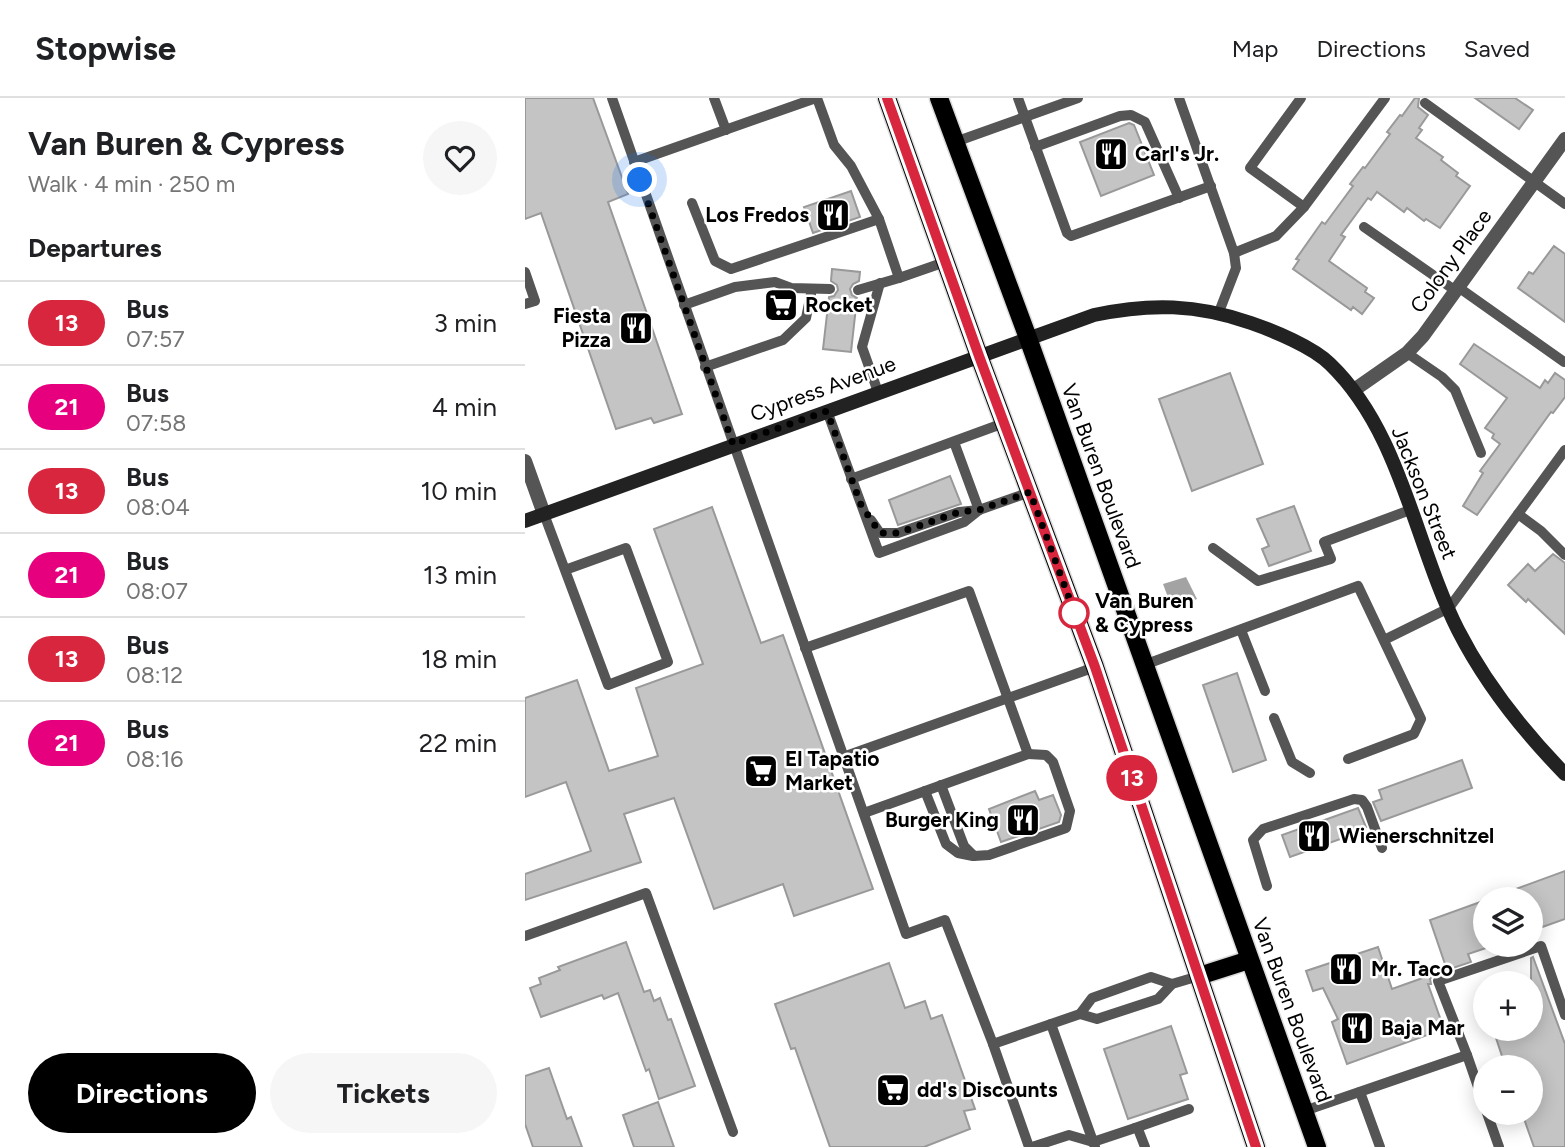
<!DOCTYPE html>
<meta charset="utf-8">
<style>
:root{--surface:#fff;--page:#f6f6f6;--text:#202124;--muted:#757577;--line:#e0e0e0;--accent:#000}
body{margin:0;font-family:Figtree,sans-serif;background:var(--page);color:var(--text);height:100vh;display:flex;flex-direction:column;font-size:26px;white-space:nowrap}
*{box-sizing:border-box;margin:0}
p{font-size:23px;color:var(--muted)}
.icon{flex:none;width:38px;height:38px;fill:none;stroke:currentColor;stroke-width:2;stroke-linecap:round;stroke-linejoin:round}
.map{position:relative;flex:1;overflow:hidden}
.side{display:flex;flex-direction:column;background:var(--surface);width:525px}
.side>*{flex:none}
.badge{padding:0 14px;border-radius:23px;font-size:24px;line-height:46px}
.buttons{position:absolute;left:948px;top:789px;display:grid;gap:14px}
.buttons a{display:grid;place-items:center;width:70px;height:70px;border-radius:50%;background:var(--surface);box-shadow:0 4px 18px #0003;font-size:35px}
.you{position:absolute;width:35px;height:35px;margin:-18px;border:5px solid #fff;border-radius:50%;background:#1a73e8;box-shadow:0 0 0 10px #1a73e833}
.map>.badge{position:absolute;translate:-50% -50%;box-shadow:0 0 0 4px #fff}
h2{padding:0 28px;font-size:26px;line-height:63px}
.round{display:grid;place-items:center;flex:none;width:74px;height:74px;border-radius:37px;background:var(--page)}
.summary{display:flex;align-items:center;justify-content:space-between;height:119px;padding:0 28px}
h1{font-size:33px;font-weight:700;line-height:52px}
.primary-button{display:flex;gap:14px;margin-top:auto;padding:14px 28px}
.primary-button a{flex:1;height:80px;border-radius:42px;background:var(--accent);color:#fff;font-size:28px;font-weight:700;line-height:80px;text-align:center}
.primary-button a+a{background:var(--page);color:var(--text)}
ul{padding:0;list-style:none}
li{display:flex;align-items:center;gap:21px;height:84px;padding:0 28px;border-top:2px solid var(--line)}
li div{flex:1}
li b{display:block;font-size:26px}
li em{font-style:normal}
li .badge{min-width:77px;font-weight:700;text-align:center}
header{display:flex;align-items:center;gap:42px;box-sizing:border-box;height:98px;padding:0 35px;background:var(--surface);border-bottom:2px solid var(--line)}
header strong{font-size:33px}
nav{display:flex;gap:38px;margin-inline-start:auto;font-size:24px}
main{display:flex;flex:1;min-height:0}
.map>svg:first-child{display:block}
.water{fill:#a3a3a3}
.building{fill:#c4c4c4;stroke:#999;stroke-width:2}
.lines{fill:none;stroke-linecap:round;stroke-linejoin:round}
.primary-casing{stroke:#dbdbdb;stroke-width:21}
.lane{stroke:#555;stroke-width:10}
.street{stroke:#555;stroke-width:14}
.secondary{stroke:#222;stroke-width:14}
.primary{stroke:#000;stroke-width:18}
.line-casing{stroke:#fff;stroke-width:16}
.line{stroke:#d7263d;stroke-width:10}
.walk{stroke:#000;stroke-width:7;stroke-dasharray:0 12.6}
.stop-dot{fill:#fff;stroke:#d7263d;stroke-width:3.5}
.labels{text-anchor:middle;stroke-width:5;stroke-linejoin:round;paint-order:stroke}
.poi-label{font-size:21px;font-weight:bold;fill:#000;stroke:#fff;text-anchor:start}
.street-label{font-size:21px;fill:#000;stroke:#fff}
.stop-label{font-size:21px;font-weight:bold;fill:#000;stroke:#fff;text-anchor:start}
</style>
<header>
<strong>Stopwise</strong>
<nav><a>Map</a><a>Directions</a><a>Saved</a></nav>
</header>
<main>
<section class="side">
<div class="summary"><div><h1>Van Buren &amp; Cypress</h1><p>Walk · 4 min · 250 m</p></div><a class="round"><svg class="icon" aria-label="heart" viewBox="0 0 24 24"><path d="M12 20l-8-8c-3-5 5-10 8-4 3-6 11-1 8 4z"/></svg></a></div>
<h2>Departures</h2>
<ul>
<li><span class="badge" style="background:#d7263d;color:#fff">13</span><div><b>Bus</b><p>07:57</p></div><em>3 min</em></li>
<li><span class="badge" style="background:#e6007e;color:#fff">21</span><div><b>Bus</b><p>07:58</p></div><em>4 min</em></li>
<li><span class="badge" style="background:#d7263d;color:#fff">13</span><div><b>Bus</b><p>08:04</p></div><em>10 min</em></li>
<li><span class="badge" style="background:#e6007e;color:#fff">21</span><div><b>Bus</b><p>08:07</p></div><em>13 min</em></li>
<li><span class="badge" style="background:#d7263d;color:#fff">13</span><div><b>Bus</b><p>08:12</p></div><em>18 min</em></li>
<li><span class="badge" style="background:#e6007e;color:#fff">21</span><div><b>Bus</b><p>08:16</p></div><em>22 min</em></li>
</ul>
<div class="primary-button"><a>Directions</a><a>Tickets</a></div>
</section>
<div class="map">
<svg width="1040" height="1049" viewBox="0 0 1040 1049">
<rect width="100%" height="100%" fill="#fff"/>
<path class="water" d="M661,479L672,501L647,510L638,486Z"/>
<g class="building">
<path d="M0,0H68L103,96L83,104L157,316L129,325L126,320L91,331L16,115L0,121Z"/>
<path d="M890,0H894L893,9L903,17L894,30L897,32L891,40L918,59L916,62L933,75L931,78L945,88L915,130L901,121L899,123L882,110L879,114L852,94L846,102L843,100L816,137L820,139L804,163L842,190L840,194L849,200L837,216L828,209L826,212L768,171L774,162L771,161L797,124L800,126L828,88L825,86L838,69L840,70L865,36L862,34L875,17L877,18Z"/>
<path d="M950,0H990L1008,12L994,31Z"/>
<path d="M604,25L609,27L629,77L576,98L555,44Z"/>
<path d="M326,93L335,119L288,135L279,109Z"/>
<path d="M1029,148L1040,156V224L993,190L1004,174L1008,176Z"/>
<path d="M307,171L335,174L334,183L328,186L325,191L327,197L332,200L326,254L298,251L304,199L309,198L313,192L312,187L306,183Z"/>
<path d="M949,246L1015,290L1020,282L1023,285L1030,275L1040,282V299L1028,315L1026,314L952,417L938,408L958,375L955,373L975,346L967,340L969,336L960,330L982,300L935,266Z"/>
<path d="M705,275L738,366L667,393L634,301Z"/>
<path d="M425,378L436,406L373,427L364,402Z"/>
<path d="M769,408L786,453L744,468L737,451L744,448L732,421Z"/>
<path d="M187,409L236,545L258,537L348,791L269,818L258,786L189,811L149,700L99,716L116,764L0,802V776L66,753L41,684L0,699V600L52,582L84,673L133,658L111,590L178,566L129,431Z"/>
<path d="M1028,456L1040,465V536L1003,501L1001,504L983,487L1003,466L1010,473Z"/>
<path d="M712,575L741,662L708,674L678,587Z"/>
<path d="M937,662L947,690L856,723L848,704L857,701L854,692Z"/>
<path d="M510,693L514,702L528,697L536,717L534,724L476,744L464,711Z"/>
<path d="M833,710L841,729L837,730L838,733L765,759L757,737Z"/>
<path d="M1040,773V821L1006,833V802H969V799Z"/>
<path d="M961,802V850L943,856L946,864L922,872L905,822Z"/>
<path d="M101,844L119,894L125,892L129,903L135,900L143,922L146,921L170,988L134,1001L124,971L121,973L93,895L79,901L77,897L16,919L5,890L16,886L14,880L35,872L33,869Z"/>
<path d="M853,849L867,891L909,876L905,881L906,886H903L919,931L822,966L807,924L813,921L798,890L788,893L781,873Z"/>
<path d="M1008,859L1040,946V1049H1009L997,1015H1006V970H981L968,931H1006V860Z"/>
<path d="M364,865L380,910L400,903L406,921L417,917L450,1011L439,1013L445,1031L399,1049H305L270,950L266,951L250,906Z"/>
<path d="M646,928L662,975L655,977L663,1001L603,1021L579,951Z"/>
<path d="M24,970L42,1021L46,1019L57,1049H8L0,1026V978Z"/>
<path d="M133,1004L149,1049H109L98,1017Z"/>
</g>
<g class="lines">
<g class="primary-casing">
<g id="primary">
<path d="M362,0L454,258L570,569L731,1049"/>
<path d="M414,0L503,240L792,1049"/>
<path d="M674,878L724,862"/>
</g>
</g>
<g class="lane">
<path d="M87,0L381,836L420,822L468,946"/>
<path d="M189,0L201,32"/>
<path d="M292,0L309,47L326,68L354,121L374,180L420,164"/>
<path d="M493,0L542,135L546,138L686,88"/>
<path d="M654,0L709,155L711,170L694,214"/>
<path d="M900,5L1040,106"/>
<path d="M430,44L553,0"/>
<path d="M510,49L595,18L606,17L620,24L654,100"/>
<path d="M109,64L291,0"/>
<path d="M167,105L190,163L206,171L354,121"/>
<path d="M779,109L860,0"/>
<path d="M839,129L931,193"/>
<path d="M709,155L751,138L779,109L725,70L776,0"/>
<path d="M0,174L10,203L0,206"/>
<path d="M933,189L1039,264"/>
<path d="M333,192L374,180"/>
<path d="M159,207L210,189L250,184L266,190L305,191"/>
<path d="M882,255L917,279L930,292L956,355"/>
<path d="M180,269L258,242L281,220L287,191"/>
<path d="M353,294L337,249L355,185"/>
<path d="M302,313L354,455L439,424L454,412"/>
<path d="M429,344L454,412"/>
<path d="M326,381L479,325"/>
<path d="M19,416L83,587L143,564L101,450L40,472"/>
<path d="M993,416L1016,433L1040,457"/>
<path d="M346,422L355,435H373L434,414L454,412L505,394"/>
<path d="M688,450L733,483L806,461L799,444L885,412"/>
<path d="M716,532L740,593"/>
<path d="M859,542L924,510L1040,352"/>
<path d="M280,550L444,493L503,656L339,715"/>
<path d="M619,567L833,488L896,621L889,636L823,661"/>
<path d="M749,620L767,664L785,675"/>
<path d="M318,659L570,569"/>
<path d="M416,687L439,748L449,758L464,757L541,730L545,713L528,664L521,657L503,656"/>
<path d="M400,693L421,746L433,755L448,758"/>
<path d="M742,788L728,742L738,731L829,701L837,702L842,709L857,750"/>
<path d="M0,838L121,795L208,1034"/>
<path d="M555,916L572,921L633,901L647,886L674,878"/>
<path d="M526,926L570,1049"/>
<path d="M942,957L913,883L1016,848L1040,917"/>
<path d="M835,994L855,1049"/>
<path d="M779,1013L942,957L961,1012"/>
<path d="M962,1015L974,1049"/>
<path d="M610,1030L664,1011"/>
<path d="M504,1049L468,946L555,916L567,900L626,879L647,886"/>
<path d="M507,1049L544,1037L568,1044L610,1030L613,1031L620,1049"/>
</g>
<g class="street">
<path d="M829,292L882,255L898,238L1040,41"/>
<path d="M0,363L19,416"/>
</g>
<path class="secondary" d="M0,423L569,217C625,205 672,206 726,225C749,233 788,249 805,266C876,334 890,447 933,532C960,585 998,633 1040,676"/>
<use href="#primary" class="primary"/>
</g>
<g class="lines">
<g class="line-casing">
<path id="line" d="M362,0L454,258L570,569L731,1049"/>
</g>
<use href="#line" class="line"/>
<path class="walk" d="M115,82L208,346L302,313L336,407L355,435H373L434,414L454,412L505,394L551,519L549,515"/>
</g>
<defs>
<g id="restaurant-square" transform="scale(1.75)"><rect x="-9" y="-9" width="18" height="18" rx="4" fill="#000" stroke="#fff"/><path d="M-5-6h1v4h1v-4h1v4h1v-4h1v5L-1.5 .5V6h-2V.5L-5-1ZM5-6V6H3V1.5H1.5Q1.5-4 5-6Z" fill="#fff"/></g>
<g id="supermarket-square" transform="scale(1.75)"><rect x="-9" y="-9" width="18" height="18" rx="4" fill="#000" stroke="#fff"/><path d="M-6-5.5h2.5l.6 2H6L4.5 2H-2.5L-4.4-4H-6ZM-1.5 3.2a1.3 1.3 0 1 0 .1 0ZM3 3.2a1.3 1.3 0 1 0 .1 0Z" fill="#fff"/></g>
</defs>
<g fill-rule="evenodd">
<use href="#restaurant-square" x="586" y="56"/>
<use href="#restaurant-square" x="308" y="117"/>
<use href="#supermarket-square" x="256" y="207"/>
<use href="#restaurant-square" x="111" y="230"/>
<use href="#supermarket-square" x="236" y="673"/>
<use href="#restaurant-square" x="498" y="722"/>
<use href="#restaurant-square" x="789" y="738"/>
<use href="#restaurant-square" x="821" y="871"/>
<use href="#restaurant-square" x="832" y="930"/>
<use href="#supermarket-square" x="368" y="992"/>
</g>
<circle class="stop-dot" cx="549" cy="515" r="14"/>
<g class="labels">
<g class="poi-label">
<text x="610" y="63">Carl's Jr.</text>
<text x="284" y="124" text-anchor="end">Los Fredos</text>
<text x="280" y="214">Rocket</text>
<text x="86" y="225" text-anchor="end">Fiesta<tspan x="86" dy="24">Pizza</tspan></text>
<text x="260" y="668">El Tapatio<tspan x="260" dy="24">Market</tspan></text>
<text x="474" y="729" text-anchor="end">Burger King</text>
<text x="814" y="745">Wienerschnitzel</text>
<text x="846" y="878">Mr. Taco</text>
<text x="856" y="937">Baja Mar</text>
<text x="392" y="999">dd's Discounts</text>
</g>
<g class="street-label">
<text transform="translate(926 163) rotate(-54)" y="7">Colony Place</text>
<text transform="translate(298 291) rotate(-20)" y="7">Cypress Avenue</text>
<text transform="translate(576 378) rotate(70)" y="7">Van Buren Boulevard</text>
<text transform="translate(899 395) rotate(68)" y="7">Jackson Street</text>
<text transform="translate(767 912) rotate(70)" y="7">Van Buren Boulevard</text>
</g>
<g class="stop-label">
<text x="570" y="510">Van Buren<tspan x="570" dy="24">&amp; Cypress</tspan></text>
</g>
</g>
</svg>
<div class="buttons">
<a><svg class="icon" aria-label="layers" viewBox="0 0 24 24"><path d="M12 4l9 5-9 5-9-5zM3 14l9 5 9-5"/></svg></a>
<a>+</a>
<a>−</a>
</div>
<div class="you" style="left:115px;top:82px"></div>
<b class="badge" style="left:607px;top:680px;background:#d7263d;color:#fff">13</b>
</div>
</main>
